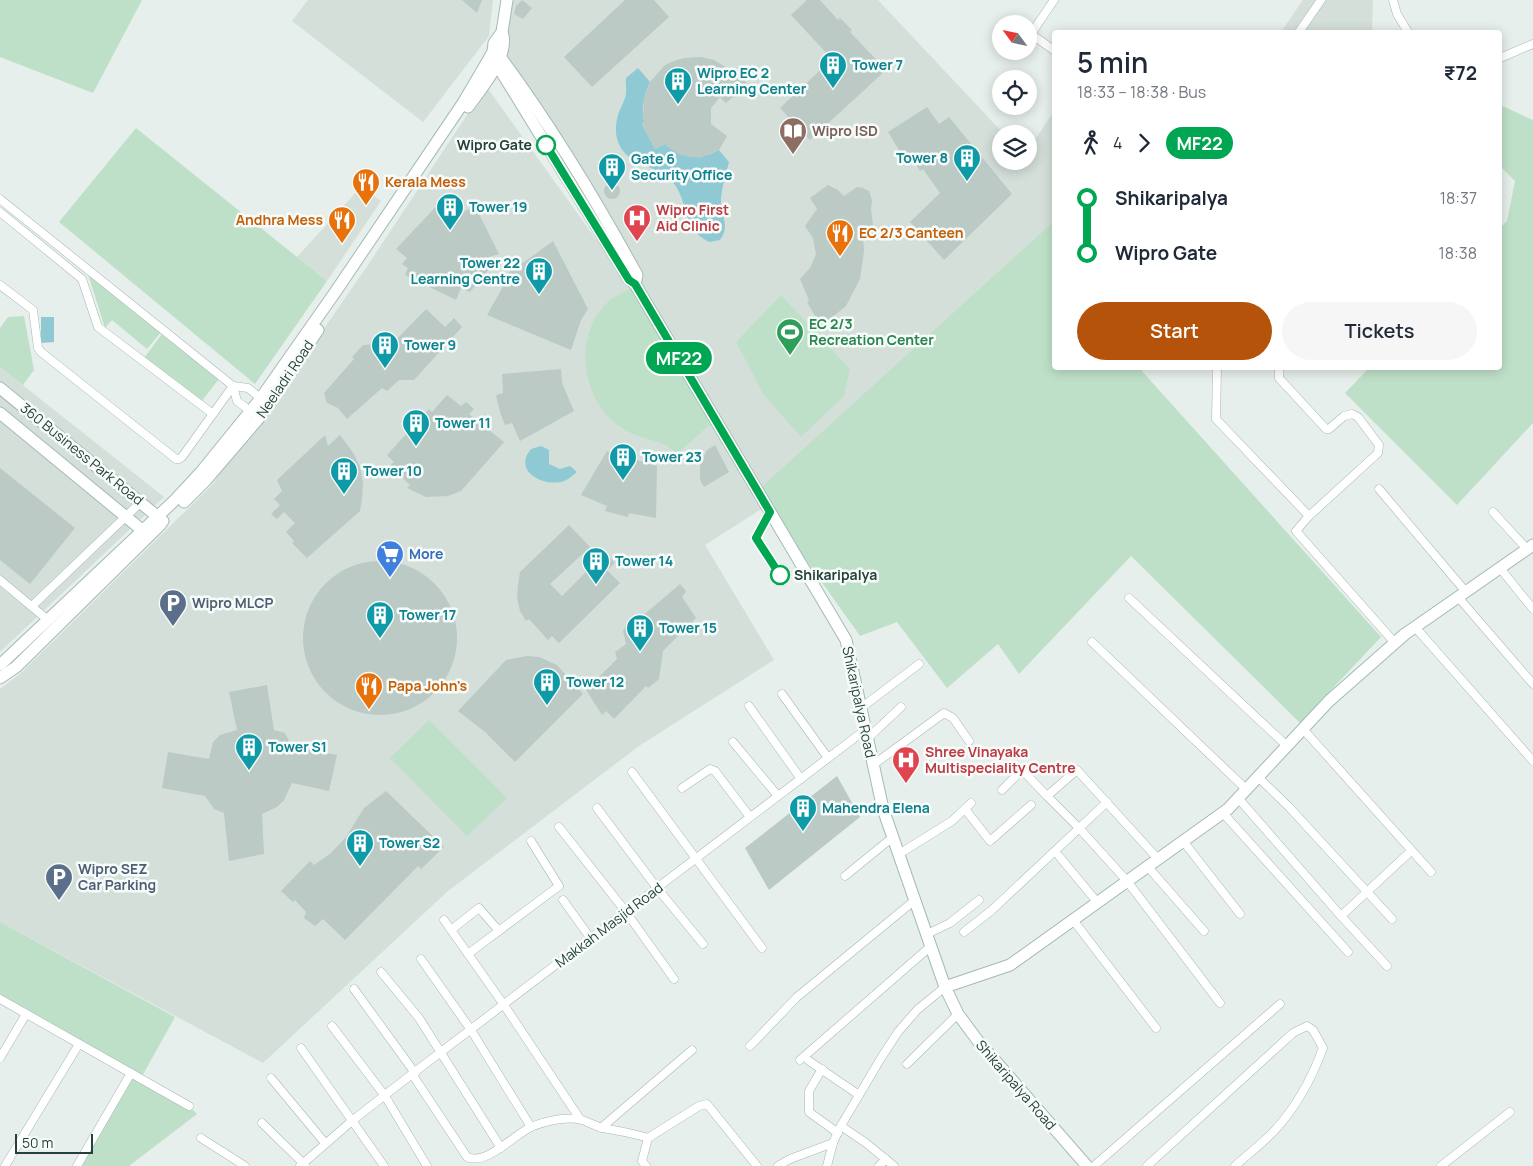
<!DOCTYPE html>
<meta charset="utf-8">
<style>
:root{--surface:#fff;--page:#f6f6f7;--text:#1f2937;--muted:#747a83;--accent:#b45309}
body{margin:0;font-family:Manrope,sans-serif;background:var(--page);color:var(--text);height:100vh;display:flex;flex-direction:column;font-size:19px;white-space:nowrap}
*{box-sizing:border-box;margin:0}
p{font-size:16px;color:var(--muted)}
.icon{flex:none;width:28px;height:28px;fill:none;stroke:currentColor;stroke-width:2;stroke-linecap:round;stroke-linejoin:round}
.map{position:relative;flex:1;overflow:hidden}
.details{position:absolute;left:1052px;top:30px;width:450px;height:340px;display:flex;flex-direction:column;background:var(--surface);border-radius:5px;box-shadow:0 2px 12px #0003}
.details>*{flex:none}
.badge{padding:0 10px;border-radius:16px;font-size:18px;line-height:32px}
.needle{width:32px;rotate:303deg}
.buttons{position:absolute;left:992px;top:15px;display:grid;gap:10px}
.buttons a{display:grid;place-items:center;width:45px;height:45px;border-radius:50%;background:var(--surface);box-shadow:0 2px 12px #0003;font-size:25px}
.scale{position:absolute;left:15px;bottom:12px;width:78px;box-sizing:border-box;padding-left:5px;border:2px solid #24423a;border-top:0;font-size:14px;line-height:18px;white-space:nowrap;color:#24423a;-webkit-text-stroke:4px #f7fbf9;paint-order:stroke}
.map>.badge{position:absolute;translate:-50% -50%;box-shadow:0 0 0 2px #fff}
.legs{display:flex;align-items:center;gap:8px;height:55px;padding:0 25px;font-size:16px}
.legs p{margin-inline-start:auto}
.head{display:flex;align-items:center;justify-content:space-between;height:85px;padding:0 25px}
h1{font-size:28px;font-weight:600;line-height:38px}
.button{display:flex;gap:10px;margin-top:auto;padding:10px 25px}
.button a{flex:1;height:58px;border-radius:30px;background:var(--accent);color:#fff;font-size:20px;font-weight:600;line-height:58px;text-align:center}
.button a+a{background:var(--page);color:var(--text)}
ul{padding:0 25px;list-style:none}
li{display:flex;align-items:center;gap:18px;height:55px;font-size:19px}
li i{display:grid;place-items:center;width:8px;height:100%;margin:0 6px;background:currentColor}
li i::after{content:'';width:12px;height:12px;margin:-6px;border:4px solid;border-radius:50%;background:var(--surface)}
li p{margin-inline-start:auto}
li:first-child i{background:linear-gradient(#0000 50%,currentColor 0)}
li:last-child i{background:linear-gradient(currentColor 50%,#0000 0)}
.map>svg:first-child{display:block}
.built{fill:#d4dfda}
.green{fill:#bfe0c8}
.water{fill:#8ec9d4}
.building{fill:#bbcac4}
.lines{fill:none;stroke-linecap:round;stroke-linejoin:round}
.street-casing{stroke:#a8b8b2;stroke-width:9}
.secondary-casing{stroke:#a4bbb3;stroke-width:13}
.street{stroke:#fff;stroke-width:8}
.secondary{stroke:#fff;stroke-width:11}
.line-1-casing{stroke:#fff;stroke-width:11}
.line-1{stroke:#00a651;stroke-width:8}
.stop-1-dot{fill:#fff;stroke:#00a651;stroke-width:2.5}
.labels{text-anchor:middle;stroke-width:5;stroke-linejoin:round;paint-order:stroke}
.culture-label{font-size:14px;font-weight:bold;fill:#0d838f;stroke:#f7fbf9;text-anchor:start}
.education-label{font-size:14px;font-weight:bold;fill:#785e54;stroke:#f7fbf9;text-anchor:start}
.stop-label{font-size:14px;font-weight:bold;fill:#24423a;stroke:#f7fbf9;text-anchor:end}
.food-label{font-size:14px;font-weight:bold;fill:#c56008;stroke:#f7fbf9;text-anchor:start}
.health-label{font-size:14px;font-weight:bold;fill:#be3a42;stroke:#f7fbf9;text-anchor:start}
.leisure-label{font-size:14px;font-weight:bold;fill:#27864d;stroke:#f7fbf9;text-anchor:start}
.street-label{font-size:14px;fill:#24423a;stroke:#f7fbf9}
.shop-label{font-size:14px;font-weight:bold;fill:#366cbe;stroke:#f7fbf9;text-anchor:start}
.service-label{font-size:14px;font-weight:bold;fill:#4e5e75;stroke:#f7fbf9;text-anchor:start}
</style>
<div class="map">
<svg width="1533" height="1166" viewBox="0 0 1533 1166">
<rect width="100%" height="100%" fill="#e6efeb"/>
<g class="built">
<path d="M308,0H493L489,36L423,122L292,21Z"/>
<path d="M501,0H878L1004,134H1001V161H1029V148L1055,110V220L758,491L766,506L705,545L774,660L639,746L448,891L263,1063L0,922V689L21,673L214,483L221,470L249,437L370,262L486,86L598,242L493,52Z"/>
<path d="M1303,0H1373L1372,32H1281Z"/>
<path d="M361,187L381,201L327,281L297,257Z"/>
<path d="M0,367L164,497L0,652Z"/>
</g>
<g class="green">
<path d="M0,0H142L93,93L0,57Z"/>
<path d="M1500,105L1533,120V423L1457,505L1345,393L1369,368H1500V228L1507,221L1515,181L1500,166Z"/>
<path d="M136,128L327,281L255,384L59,222Z"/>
<path d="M1055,220V368H1143L1141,370L1381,637L1300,723L1131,556L1019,674L998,644L947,688L897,622L860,636L757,491Z"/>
<path d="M88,274L161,332L147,349L112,320L105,328Z"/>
<path d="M636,286L717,423L707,427L678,453C672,450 665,444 658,442C644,438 631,435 619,426C581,399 572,334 609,301C616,295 627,291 636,286Z"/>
<path d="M781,295L850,369L844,396L801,437L764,395L736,342Z"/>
<path d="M24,316L34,370L23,385L0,367V328L8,317Z"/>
<path d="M162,334L219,379L201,402L144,358Z"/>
<path d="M429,720L507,798L467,836L390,758Z"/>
<path d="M0,922L175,1017L141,1078L189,1106L197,1114L129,1166H77L131,1073L0,999Z"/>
</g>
<g class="water">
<path d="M638,68L650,82C644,95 641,108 644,122L642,124L655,149L665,144C683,159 699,161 719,150L729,162C726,174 722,186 721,198C720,213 731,226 720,240L709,242C680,227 690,202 672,181C664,173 649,167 639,163C619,154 612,136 618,115C620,108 625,101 626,94C627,89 625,84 626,78Z"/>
<path d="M41,317H54V342L41,343Z"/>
<path d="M541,446L549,450V464L560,469L570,466L577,472C573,475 569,479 564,481C544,488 512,471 531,449Z"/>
</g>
<g class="building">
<path d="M462,0H482L477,13Z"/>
<path d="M522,0L532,8L523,19L514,14L516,6Z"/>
<path d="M625,0H654L669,17L592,87L564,57Z"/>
<path d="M807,0H820L838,20L840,18L852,30L850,32L886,70L810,140L780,108L832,59L791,15Z"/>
<path d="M701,57L714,60L724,66L739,80L744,79L751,92L732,98L726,103L720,97L711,108V124L727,136L719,150L700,158L680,155L665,144L655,149L642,123L644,122L643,116L644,99L650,82L665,65L674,61L684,58Z"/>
<path d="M927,107L939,124L949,117L1012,194L944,260L910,222L940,193L923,169L920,171L911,156L905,160L888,132Z"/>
<circle cx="612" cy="191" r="8"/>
<path d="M828,185L838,190L844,196L857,187L863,188L869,191L872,200L871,209L874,234L863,237L864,251L860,279L846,306L821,326L807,302L809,300L800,279L810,268L816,254L813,238L805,226L817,209L810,198Z"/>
<path d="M446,196L461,213L475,206L499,254L486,258L489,269L470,292L461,288L456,300L405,275L408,268L402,264L407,258L396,249Z"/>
<path d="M553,241L588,309L581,320L571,350L487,315L506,281L504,278L521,259L523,263Z"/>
<path d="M426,309L445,327L454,318L462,327L414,380H399L387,391L382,388L347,419L338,408L327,403L324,393L354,359L352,357L363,345L393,343Z"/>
<path d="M561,369L562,383L574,411L520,441L512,423L505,425L500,412L496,395L503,393L502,374Z"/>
<path d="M447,395L461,406L466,402L474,409L469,414L504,442L461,491L448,496L426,497L407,488L410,485L390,466L394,462L387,455L429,409L432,412Z"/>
<path d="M325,435L328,446L340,435L354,454L360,467L363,483L362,499L360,511L307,558L292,543L294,541L286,532L295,523L284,512L277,519L271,514L280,505L274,499L282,491L277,480Z"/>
<path d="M715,445L729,472L704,487L700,480V463L707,450Z"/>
<path d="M607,451L657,466L656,518L629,513L628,517L605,511L607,506L581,495Z"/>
<path d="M0,468L75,528L30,584L0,560Z"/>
<path d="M569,525L590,547L550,584L562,596L605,553L615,563L607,570L620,583L559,643L552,636L548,640L529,619L526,621L520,611L517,598L518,585L520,572Z"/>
<circle cx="380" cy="638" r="77"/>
<path d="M680,584L686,591L682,597L696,618L663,651L659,679L648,688L646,686L614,719L606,711L602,715L586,690L617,659L615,652L626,644L623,631L627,623L628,625L637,617L639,619Z"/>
<path d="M527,656L539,657L557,665L583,694L515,762L485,732L458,711L506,660Z"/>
<path d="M267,685L274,730L285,733L292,747L337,755L329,791L292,783L284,800L277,807L262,814L264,854L229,861L224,813L214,809L205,796L162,788L168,752L209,759L213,742L220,735L237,730L229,692Z"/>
<path d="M837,776L860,817L769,890L745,848Z"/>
<path d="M386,791L444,847L421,869L418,866L345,940L323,919L315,926L304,918L306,912L295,900L293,902L281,891L310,861L314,865L331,853L346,837L364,808Z"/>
</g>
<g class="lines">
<g class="street-casing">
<g id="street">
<path d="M1054,0L1031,34L1055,51"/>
<path d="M1393,0L1397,14L1408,32"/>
<path d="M1299,32L1321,0"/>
<path d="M1500,58L1533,44"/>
<path d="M0,199L233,386L248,388L263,400"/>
<path d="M0,212L82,279L98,327L213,414"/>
<path d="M0,285L33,310L38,348L41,352L176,459H179L182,457L233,386"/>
<path d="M1217,368L1216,419L1309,516L1296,531L1395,643"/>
<path d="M1279,368V378L1326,429H1329L1344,416L1352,414L1358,417L1379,445L1378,453L1309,516"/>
<path d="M233,386L237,401L253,413"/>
<path d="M1379,489L1466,592"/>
<path d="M1493,512L1527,549"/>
<path d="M1500,568L1533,609"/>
<path d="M0,580L48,620"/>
<path d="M1458,597L1533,684"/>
<path d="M1129,598L1287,746"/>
<path d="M32,606L141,502"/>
<path d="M1415,627L1533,761"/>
<path d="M1092,642L1246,789"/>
<path d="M782,694L828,758"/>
<path d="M749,706L801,779"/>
<path d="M861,708L919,664"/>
<path d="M1303,729L1431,872"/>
<path d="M867,739L901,707"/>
<path d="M733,742L778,796"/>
<path d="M873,765L944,713L953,718L969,741"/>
<path d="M632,772L762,948"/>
<path d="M1258,777L1289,807L1392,919"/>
<path d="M682,788L710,769L715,771L750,817"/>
<path d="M1002,790L1022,770L1047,796L1077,770L1158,859"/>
<path d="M1047,796L1079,828L1127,881L1220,1003"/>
<path d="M1238,798L1341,916L1387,966"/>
<path d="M597,808L657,888L703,944"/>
<path d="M965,809L990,841L1031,805"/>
<path d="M1223,813L1348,952"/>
<path d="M559,827L626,912L674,979"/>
<path d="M1183,841L1240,914"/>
<path d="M899,854L952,821L971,803"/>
<path d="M1059,856L1097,902"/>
<path d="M1148,867L1204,931"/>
<path d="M845,876L893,837"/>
<path d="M563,900L591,939"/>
<path d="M1341,916L1411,851"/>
<path d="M444,920L504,1005L580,1119"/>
<path d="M1073,920L1156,1028"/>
<path d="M451,930L479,908L499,931"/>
<path d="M964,932L992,910L1107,802"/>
<path d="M927,934L950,923L979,900"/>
<path d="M468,954L559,886L531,841"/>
<path d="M421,959L471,1030L531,1127"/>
<path d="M381,972L419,1018L501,1148"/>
<path d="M354,989L415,1073"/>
<path d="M0,999L189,1106"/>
<path d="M332,1026L385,1096L427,1166"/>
<path d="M750,1046L797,997L915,900"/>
<path d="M301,1048L384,1166"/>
<path d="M0,1058L26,1014"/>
<path d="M800,1060L931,946"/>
<path d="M809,1061L859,1095"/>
<path d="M907,1064L958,1014"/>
<path d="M822,1069L809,1091V1112L838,1133"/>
<path d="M412,1074L467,1157C487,1166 514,1134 533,1126C547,1121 567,1116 582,1120C589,1122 596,1127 603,1128C619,1131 633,1133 648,1138L699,1106L707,1104L757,1166"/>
<path d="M271,1078L325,1143"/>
<path d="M262,1123L305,1165"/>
<path d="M841,1126L866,1143L894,1166"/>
<path d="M601,1128L692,1050"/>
<path d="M201,1138L245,1166"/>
<path d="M5,1166L79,1044"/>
<path d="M77,1166L131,1073"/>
<path d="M300,1166L353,1120L412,1074L865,730"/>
<path d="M646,1166L642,1161L648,1138"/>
<path d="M778,1166L790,1159L833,1143"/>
<path d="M827,1166L833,1143L839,1129L881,1058L898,1032L917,1010L945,987"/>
<path d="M879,1166L886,1159"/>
<path d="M1094,1166L1280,1004"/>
<path d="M1147,1166L1293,1033L1307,1026L1313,1030L1323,1048C1312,1078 1297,1106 1275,1130C1263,1143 1248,1154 1235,1166"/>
<path d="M1441,1166L1510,1112"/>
</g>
</g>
<g class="secondary-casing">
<g id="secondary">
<path d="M491,55L629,279L635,284L846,640L883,809L945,987L958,1014L978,1041L1087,1166"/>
<path d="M501,58C552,127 596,200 637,275L635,284"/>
<path d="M468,107C481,89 511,54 502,32"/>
<path d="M0,388L163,521"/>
<path d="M0,413L148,535"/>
<path d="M184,502L206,480L259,418L318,330"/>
<path d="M0,665L175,500L201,472L261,398L336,291L463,103L493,52L494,43L502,32L507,0"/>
<path d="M0,678L16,667L161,524"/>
<path d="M945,987L1010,965L1228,809L1329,701L1405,634L1533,545"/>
</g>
</g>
<use href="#street" class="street"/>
<use href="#secondary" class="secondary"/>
</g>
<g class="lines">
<g class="line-1-casing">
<path id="line-1" d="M546,145L629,280L635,284L770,512L756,538L780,575"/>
</g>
<use href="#line-1" class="line-1"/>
</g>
<defs>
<g id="building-pin" transform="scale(1.4375)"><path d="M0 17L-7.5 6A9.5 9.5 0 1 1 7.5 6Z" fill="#0f9aa8" stroke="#f7fbf9"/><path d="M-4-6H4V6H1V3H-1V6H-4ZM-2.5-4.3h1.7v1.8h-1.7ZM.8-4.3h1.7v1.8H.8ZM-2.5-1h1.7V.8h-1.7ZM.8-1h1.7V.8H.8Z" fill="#fff"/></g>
<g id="library-pin" transform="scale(1.4375)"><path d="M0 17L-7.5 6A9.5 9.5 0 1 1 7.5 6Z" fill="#8d6e63" stroke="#f7fbf9"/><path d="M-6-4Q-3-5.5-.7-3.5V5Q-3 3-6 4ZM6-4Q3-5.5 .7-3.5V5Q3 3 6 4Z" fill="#fff"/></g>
<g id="restaurant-pin" transform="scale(1.4375)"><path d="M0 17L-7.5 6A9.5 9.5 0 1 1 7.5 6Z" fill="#e8710a" stroke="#f7fbf9"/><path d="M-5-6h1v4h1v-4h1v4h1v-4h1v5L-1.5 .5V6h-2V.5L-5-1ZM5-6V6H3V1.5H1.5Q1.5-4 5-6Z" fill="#fff"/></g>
<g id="hospital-pin" transform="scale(1.4375)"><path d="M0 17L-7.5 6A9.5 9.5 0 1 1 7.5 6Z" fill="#e0444e" stroke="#f7fbf9"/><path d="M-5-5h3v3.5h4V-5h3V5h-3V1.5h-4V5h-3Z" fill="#fff"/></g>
<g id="stadium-pin" transform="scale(1.4375)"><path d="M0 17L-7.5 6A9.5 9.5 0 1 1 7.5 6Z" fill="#2e9e5b" stroke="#f7fbf9"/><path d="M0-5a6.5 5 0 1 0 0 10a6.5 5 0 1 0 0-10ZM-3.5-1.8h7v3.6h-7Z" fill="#fff"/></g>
<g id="supermarket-pin" transform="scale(1.4375)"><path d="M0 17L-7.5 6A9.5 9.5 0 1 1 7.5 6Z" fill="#3f7fe0" stroke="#f7fbf9"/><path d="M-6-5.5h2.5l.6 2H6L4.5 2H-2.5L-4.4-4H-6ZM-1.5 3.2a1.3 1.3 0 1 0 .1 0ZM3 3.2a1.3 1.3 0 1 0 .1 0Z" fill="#fff"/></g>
<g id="parking-pin" transform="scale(1.4375)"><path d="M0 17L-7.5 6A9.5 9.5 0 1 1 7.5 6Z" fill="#5c6f8a" stroke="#f7fbf9"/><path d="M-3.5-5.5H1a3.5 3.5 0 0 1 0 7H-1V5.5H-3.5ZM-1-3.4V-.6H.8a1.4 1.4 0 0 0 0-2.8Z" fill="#fff"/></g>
</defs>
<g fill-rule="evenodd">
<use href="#building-pin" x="833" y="65"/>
<use href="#building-pin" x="678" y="81"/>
<use href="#library-pin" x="793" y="131"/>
<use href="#building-pin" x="967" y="158"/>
<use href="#building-pin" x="612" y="167"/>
<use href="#restaurant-pin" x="366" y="182"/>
<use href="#building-pin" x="450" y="207"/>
<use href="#hospital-pin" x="637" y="218"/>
<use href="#restaurant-pin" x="342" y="220"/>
<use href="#restaurant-pin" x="840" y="233"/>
<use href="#building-pin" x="539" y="271"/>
<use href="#stadium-pin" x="790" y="332"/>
<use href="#building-pin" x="385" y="345"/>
<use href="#building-pin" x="416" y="423"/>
<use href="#building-pin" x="623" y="457"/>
<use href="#building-pin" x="344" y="471"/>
<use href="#supermarket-pin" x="390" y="554"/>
<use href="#building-pin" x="596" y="561"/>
<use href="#parking-pin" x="173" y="603"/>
<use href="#building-pin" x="380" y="615"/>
<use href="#building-pin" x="640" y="628"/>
<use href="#building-pin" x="547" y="682"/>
<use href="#restaurant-pin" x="369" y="686"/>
<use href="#building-pin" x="249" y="747"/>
<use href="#hospital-pin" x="906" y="760"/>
<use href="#building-pin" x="803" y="808"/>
<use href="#building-pin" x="360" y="843"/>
<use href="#parking-pin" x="59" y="877"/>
</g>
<g class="stop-1-dot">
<circle cx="546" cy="145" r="9"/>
<circle cx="780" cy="575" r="9"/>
</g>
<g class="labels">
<g class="culture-label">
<text x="852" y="70">Tower 7</text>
<text x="697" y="78">Wipro EC 2<tspan x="697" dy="16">Learning Center</tspan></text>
<text x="948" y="163" text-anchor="end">Tower 8</text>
<text x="631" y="164">Gate 6<tspan x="631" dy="16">Security Office</tspan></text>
<text x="469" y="212">Tower 19</text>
<text x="520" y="268" text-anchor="end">Tower 22<tspan x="520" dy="16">Learning Centre</tspan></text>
<text x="404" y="350">Tower 9</text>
<text x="435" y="428">Tower 11</text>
<text x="642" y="462">Tower 23</text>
<text x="363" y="476">Tower 10</text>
<text x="615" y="566">Tower 14</text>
<text x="399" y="620">Tower 17</text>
<text x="659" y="633">Tower 15</text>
<text x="566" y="687">Tower 12</text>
<text x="268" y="752">Tower S1</text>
<text x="822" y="813">Mahendra Elena</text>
<text x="379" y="848">Tower S2</text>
</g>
<g class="education-label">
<text x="812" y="136">Wipro ISD</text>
</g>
<g class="stop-label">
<text x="532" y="150">Wipro Gate</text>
<text x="794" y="580" text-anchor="start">Shikaripalya</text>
</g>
<g class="food-label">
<text x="385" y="187">Kerala Mess</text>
<text x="323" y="225" text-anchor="end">Andhra Mess</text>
<text x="859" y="238">EC 2/3 Canteen</text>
<text x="388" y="691">Papa John's</text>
</g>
<g class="health-label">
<text x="656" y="215">Wipro First<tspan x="656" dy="16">Aid Clinic</tspan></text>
<text x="925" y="757">Shree Vinayaka<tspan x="925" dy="16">Multispeciality Centre</tspan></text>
</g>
<g class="leisure-label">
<text x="809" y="329">EC 2/3<tspan x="809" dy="16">Recreation Center</tspan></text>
</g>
<g class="street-label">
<text transform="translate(285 379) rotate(-56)" y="5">Neeladri Road</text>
<text transform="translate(82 454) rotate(39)" y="5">360 Business Park Road</text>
<text transform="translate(859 702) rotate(78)" y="5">Shikaripalya Road</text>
<text transform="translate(609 925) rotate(-37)" y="5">Makkah Masjid Road</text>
<text transform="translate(1016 1085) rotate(49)" y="5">Shikaripalya Road</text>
</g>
<g class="shop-label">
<text x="409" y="559">More</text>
</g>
<g class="service-label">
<text x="192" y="608">Wipro MLCP</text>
<text x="78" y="874">Wipro SEZ<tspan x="78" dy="16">Car Parking</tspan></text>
</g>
</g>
</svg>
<div class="buttons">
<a><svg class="needle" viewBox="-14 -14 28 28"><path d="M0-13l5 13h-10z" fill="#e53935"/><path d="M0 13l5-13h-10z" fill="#747a83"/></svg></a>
<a><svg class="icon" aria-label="locate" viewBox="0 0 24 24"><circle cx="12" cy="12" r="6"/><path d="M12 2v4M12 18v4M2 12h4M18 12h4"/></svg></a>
<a><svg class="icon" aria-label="layers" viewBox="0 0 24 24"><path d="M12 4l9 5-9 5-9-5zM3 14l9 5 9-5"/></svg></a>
</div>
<div class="scale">50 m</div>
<b class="badge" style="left:679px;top:358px;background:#00a651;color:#fff">MF22</b>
<section class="details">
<div class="head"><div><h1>5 min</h1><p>18:33 – 18:38 · Bus</p></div><b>₹72</b></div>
<div class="legs"><svg class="icon" aria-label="walk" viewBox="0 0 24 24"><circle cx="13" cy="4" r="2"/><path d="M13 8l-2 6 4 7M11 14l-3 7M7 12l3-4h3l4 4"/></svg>4<svg class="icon" aria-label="forward" viewBox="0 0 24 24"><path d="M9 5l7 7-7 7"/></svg><b class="badge" style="background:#00a651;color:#fff">MF22</b></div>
<ul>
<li><i style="color:#00a651"></i><b>Shikaripalya</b><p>18:37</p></li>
<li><i style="color:#00a651"></i><b>Wipro Gate</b><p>18:38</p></li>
</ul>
<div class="button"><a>Start</a><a>Tickets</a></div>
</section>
</div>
